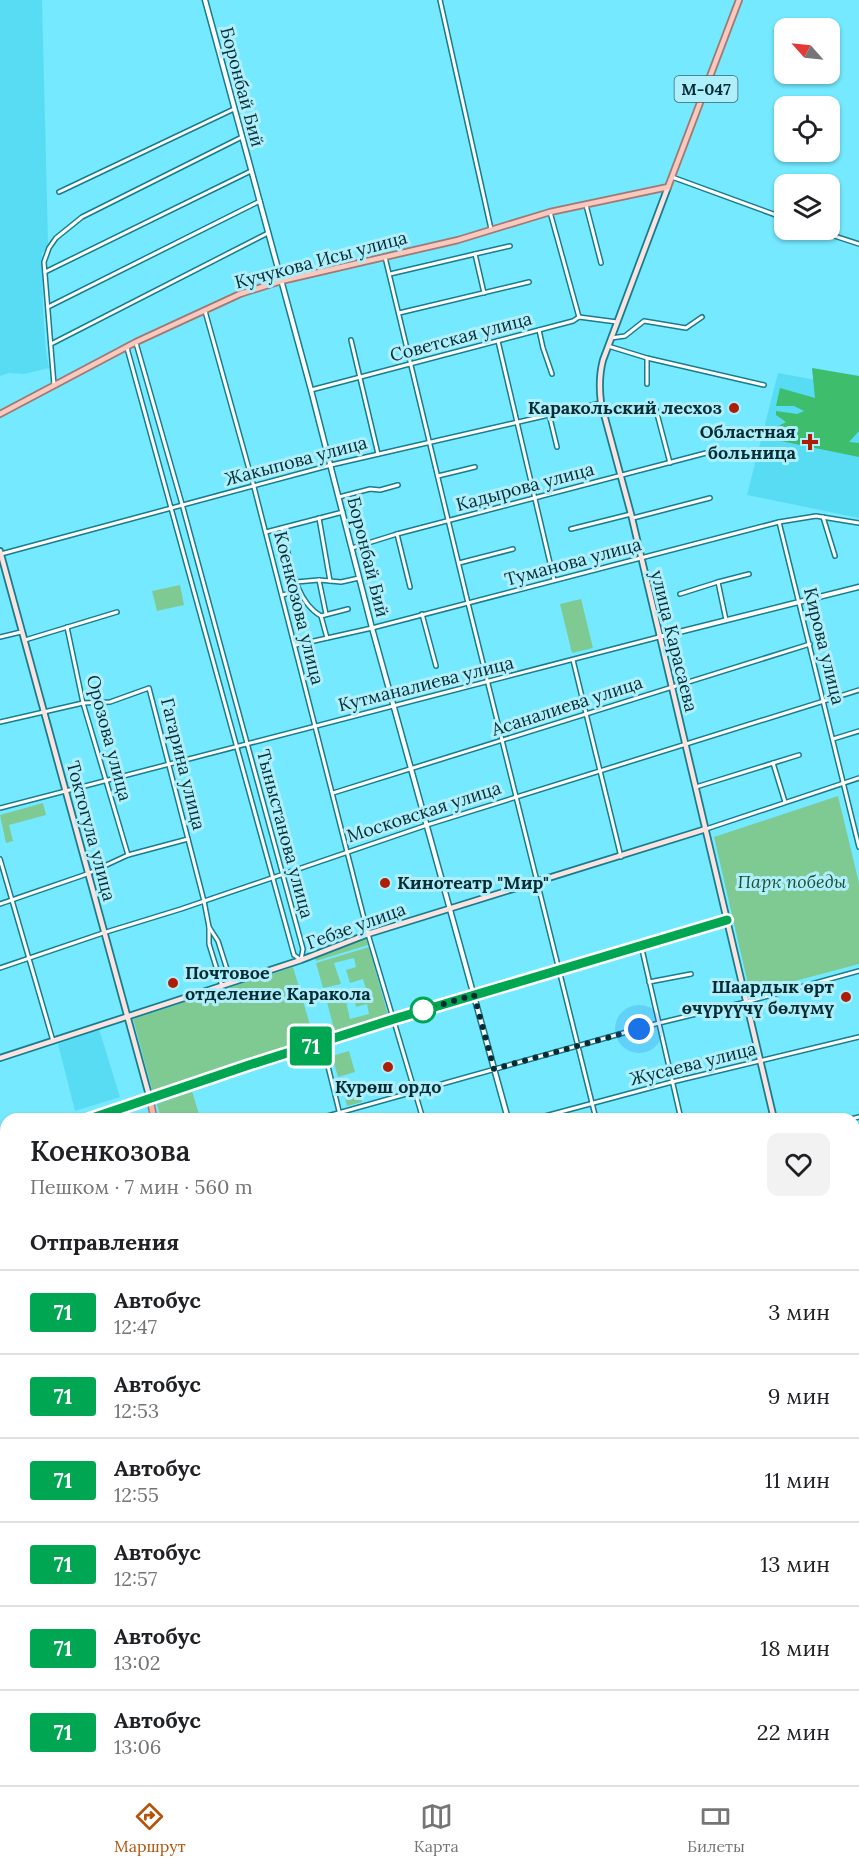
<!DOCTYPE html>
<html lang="ru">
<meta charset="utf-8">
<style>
:root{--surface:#fff;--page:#f2f2f2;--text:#202124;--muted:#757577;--line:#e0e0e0;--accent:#b45309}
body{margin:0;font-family:Lora,serif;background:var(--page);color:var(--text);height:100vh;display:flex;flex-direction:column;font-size:22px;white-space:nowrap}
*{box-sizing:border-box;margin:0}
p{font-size:20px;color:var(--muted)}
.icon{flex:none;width:33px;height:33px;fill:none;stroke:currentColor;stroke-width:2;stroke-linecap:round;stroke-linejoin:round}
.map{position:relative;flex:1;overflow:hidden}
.sheet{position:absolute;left:0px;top:1113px;width:860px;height:672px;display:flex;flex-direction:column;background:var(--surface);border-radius:18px 18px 0 0;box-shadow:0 2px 4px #0004}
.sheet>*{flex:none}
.badge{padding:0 12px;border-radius:4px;font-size:21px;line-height:39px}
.needle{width:39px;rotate:297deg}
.controls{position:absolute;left:774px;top:18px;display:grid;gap:12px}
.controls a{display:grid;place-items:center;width:66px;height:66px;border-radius:12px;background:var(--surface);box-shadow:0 2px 4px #0004;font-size:30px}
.you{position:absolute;width:30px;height:30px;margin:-15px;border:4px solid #fff;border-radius:50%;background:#1a73e8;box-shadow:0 0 0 9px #1a73e833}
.map>.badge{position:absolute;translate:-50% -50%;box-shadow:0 0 0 3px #fff}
h2{padding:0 30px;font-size:22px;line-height:54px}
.round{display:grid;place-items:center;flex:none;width:63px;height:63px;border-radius:12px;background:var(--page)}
.headline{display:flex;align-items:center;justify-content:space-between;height:102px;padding:0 30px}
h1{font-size:28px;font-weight:600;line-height:45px}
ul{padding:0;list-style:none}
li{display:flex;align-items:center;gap:18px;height:84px;padding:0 30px;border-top:2px solid var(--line)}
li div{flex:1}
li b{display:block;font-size:22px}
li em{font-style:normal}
li .badge{min-width:66px;font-weight:700;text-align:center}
.dock{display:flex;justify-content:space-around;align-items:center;height:84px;border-top:2px solid var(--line);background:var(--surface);font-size:16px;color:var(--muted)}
.dock a{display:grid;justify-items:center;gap:3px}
.dock .active{color:var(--accent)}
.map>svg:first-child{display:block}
.built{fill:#58dcf4}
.green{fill:#7fca93}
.forest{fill:#3ebd6c}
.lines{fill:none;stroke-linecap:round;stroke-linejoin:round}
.minor-casing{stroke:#197c8c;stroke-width:6}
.tertiary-casing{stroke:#197c8c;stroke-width:7}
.secondary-casing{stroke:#197c8c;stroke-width:8}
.primary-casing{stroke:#a17971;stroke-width:8}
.trunk-casing{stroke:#a17971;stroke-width:8}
.minor{stroke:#fff;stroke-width:3}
.tertiary{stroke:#fff;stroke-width:4}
.secondary{stroke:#fce3df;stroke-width:4.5}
.primary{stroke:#f9c8be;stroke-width:4.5}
.trunk{stroke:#f7b6a8;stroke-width:5}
.line-casing{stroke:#fff;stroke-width:14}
.line{stroke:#00a651;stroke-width:9}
.walk{stroke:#042c32;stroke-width:6;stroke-dasharray:0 10.8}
.poi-dot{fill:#ad1e06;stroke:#afeffc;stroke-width:2}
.stop-dot{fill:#fff;stroke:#00a651;stroke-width:3}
.labels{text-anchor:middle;stroke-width:6;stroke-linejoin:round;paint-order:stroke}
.shield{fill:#afeffc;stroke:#37666f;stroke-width:1.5}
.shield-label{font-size:16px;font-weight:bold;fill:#042c32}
.street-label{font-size:18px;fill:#042c32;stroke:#afeffc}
.poi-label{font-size:18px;font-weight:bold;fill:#042c32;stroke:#afeffc;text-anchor:end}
.park-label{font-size:18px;font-style:italic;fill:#20502f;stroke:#afeffc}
</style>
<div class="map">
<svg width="859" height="1785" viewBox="0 0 859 1785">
<rect width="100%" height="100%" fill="#74e9ff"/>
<g class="built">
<path d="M0,0H42L48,243L47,249L42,253L43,311L46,351L49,368L24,374L9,373L0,376Z"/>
<path d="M778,373L859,388V518L747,495Z"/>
<path d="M99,1029L120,1097L75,1111L58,1044Z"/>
</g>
<g class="green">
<path d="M180,585L184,605L157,611L152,591Z"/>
<path d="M581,599L593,648L572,653L560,604Z"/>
<path d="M838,796L859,883V964L750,993L714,837Z"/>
<path d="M43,803L46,815L9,825L13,841L6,843L0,815Z"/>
<path d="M366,938L368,945L316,961L315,958Z"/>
<path d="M369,947L388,1015L328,1033L327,1032L334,1029L327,1002L345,997L350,1019L369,1014L367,1004L356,1007L353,993L366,989L363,979L350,983L346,970L356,967L354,958L334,963L341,984L323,988L316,963Z"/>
<path d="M293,967L315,1042L153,1093L133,1019Z"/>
<path d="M349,1051L355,1072L338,1077L332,1056Z"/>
<path d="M357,1081L362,1102L347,1106L342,1086Z"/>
<path d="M192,1091L200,1118L161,1119L157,1104Z"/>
</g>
<path class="forest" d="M812,368L859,376V431L849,442L859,443V457L771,439L775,428L786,422L776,415V411L797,414L804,411L794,406H776L780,388L815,398Z"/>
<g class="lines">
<g class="minor-casing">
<g id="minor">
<path d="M440,0L491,229"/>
<path d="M672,177L784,218"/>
<path d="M59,192L234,109"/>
<path d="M586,205L601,263"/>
<path d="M550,212L579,317"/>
<path d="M816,230L859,244"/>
<path d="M475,254L510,246"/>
<path d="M385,257L468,603L596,1119"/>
<path d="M45,272L251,171"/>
<path d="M390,274L475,254L484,293"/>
<path d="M48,307L260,201"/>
<path d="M205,311L254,487L368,934L423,1119"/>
<path d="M399,313L529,282"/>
<path d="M539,330L543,348L552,374"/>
<path d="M611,338L625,336L644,321L686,328L702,317"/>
<path d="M351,340L378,454"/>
<path d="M498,341L554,580"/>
<path d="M51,344L268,233"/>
<path d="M608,346L647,358L764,385"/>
<path d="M127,348L294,955L301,960L303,949L182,504L136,343"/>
<path d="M647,384V358"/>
<path d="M54,385L44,262L49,248L56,238L82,217L242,137"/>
<path d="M311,390L573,321L579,317L617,322"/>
<path d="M655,406L670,463"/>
<path d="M549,414L557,447"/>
<path d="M438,476L475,467"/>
<path d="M339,497L370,489L380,490L398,485"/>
<path d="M823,517L835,556"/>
<path d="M319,518L330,581"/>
<path d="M633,518L710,498"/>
<path d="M779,522L859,847"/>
<path d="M282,528C290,556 293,600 321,616"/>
<path d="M571,529L631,514"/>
<path d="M266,532L343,512"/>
<path d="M397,534L410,587"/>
<path d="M352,548L397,534L706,453"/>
<path d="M1,554L331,465L601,403"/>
<path d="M459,563L513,549"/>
<path d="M319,580L326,614"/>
<path d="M296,582L319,580L341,582L359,578"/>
<path d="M680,594L718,582"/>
<path d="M283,595L298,590"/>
<path d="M422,614L436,666"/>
<path d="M726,620L718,582L749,574"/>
<path d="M67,627L83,703L128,855"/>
<path d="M0,637L21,632"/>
<path d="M327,638L321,616L348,609"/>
<path d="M25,640L117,612"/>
<path d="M296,645L372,628L779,522L816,516L859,523"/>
<path d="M573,660L621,857"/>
<path d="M0,722L83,703L110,702L149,688L204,901L209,927V944L222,986"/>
<path d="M833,739L859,731"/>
<path d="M773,763L785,802"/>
<path d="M696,787L799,755"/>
<path d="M333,793L810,644"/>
<path d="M0,808L659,637"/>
<path d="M706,829L859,778"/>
<path d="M0,859L53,1041"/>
<path d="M0,904L87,874L128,855L188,839"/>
<path d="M209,927L218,941L231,982"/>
<path d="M641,945L681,1119"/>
<path d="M0,968L103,933L181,909L427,825L859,690"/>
<path d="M649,982L691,974"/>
<path d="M322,1042L341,1119"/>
<path d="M317,1119L659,1023L746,1002L859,971"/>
<path d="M534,1119L672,1082L859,1037"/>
<path d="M851,1119L859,1117"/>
<path d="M0,1201L6,1200"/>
<path d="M854,1235L859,1234"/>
<path d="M0,1259L6,1258"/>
<path d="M854,1259L859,1257"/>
<path d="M854,1281L859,1291"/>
<path d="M854,1337L859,1335"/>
<path d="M0,1355L6,1353"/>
<path d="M854,1377L859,1376"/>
<path d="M0,1493L6,1492"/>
<path d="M854,1536L859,1535"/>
<path d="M854,1549L859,1548"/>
<path d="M0,1571L6,1570"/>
<path d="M854,1595L859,1593"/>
<path d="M0,1634L6,1633"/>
<path d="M854,1640L859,1639"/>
<path d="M854,1651L859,1650"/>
<path d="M0,1704L6,1703"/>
<path d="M0,1762L6,1761"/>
<path d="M854,1764H859"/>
<path d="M164,1779L166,1785"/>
<path d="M624,1779V1780"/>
<path d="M206,1785L251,1779"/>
<path d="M572,1785L573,1779"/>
</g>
</g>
<g class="tertiary-casing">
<g id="tertiary">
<path d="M205,0L311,390L372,628L508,1119"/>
<path d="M659,637L859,587"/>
<path d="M854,1186L859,1185"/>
<path d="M854,1431L859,1432"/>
<path d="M854,1464L859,1490"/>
<path d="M0,1504L6,1531"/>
<path d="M59,1779L60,1785"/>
</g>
</g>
<g class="secondary-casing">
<g id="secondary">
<path d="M668,187L603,360C599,375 599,387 601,403L631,514L774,1119"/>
<path d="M0,551L150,1099L394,1019L727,920"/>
<path d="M0,1058L301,960L368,934L706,829"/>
<path d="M0,1414L6,1412"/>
</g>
</g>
<g class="primary-casing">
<path id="primary" d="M0,414L136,342L240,294L281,281L458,240L550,212L668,187L739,0"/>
</g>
<g class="trunk-casing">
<g id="trunk">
<path d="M89,1119L150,1099L154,1119"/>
<path d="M0,1147L6,1145"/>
<path d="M311,1779L312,1785"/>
</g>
</g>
<use href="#minor" class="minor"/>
<use href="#tertiary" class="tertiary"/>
<use href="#secondary" class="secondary"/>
<use href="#primary" class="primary"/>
<use href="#trunk" class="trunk"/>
</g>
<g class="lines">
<g class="line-casing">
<path id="line" d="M89,1119L246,1066L394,1019L727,920"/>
</g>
<use href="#line" class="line"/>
<path class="walk" d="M423,1010L474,995L494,1069L639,1029"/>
</g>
<g class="poi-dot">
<circle cx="734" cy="408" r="6"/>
<path d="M807 433h6v6h6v6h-6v6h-6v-6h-6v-6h6z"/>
<circle cx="385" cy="883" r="6"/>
<circle cx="173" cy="983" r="6"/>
<circle cx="846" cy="997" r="6"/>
<circle cx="388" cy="1067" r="6"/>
</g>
<circle class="stop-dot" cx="423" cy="1010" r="12"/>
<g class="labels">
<rect class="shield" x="674.5" y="76" width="63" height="26" rx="4.5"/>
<g class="shield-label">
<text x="706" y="95">М-047</text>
</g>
<g class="street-label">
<text transform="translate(242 87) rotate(75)" y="6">Боронбай Бий</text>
<text transform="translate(321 260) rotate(-15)" y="6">Кучукова Исы улица</text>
<text transform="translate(461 337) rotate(-15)" y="6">Советская улица</text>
<text transform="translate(296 461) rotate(-15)" y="6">Жакыпова улица</text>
<text transform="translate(525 487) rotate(-15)" y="6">Кадырова улица</text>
<text transform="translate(368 557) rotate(76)" y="6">Боронбай Бий</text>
<text transform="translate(573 562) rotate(-15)" y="6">Туманова улица</text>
<text transform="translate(299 608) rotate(76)" y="6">Коенкозова улица</text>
<text transform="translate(674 641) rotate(76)" y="6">улица Карасаева</text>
<text transform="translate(824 646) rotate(76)" y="6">Кирова улица</text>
<text transform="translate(426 684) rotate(-14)" y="6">Кутманалиева улица</text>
<text transform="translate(567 706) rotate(-18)" y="6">Асаналиева улица</text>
<text transform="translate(109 738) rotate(75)" y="6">Орозова улица</text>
<text transform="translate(183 764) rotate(76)" y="6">Гагарина улица</text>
<text transform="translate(424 812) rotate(-18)" y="6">Московская улица</text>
<text transform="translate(91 831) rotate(75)" y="6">Токтогула улица</text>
<text transform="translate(285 834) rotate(75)" y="6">Тыныстанова улица</text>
<text transform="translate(356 926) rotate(-20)" y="6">Гебзе улица</text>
<text transform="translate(693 1064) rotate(-14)" y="6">Жусаева улица</text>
</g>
<g class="poi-label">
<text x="722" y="414">Каракольский лесхоз</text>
<text x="796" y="438">Областная<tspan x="796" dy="21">больница</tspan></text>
<text x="397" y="889" text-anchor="start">Кинотеатр "Мир"</text>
<text x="185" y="979" text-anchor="start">Почтовое<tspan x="185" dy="21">отделение Каракола</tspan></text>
<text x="834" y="993">Шаардык өрт<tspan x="834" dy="21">өчүрүүчү бөлүмү</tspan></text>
<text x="388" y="1093" text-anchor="middle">Курөш ордо</text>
</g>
<g class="park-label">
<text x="792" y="888">Парк победы</text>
</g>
</g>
</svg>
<div class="controls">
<a><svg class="needle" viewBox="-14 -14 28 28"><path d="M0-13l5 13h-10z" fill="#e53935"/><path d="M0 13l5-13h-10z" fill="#757577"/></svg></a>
<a><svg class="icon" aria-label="locate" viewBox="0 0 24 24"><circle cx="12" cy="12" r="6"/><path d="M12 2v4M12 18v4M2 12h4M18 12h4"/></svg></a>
<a><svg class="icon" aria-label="layers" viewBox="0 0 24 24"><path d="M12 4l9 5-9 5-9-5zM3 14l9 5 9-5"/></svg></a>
</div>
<div class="you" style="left:639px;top:1029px"></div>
<b class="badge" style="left:311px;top:1046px;background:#00a651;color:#fff">71</b>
<section class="sheet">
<div class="headline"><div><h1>Коенкозова</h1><p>Пешком · 7 мин · 560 m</p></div><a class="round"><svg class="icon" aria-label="heart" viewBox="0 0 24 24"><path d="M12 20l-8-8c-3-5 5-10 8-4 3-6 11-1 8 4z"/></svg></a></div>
<h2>Отправления</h2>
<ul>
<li><span class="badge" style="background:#00a651;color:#fff">71</span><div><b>Автобус</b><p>12:47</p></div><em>3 мин</em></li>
<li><span class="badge" style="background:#00a651;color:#fff">71</span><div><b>Автобус</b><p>12:53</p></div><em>9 мин</em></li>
<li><span class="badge" style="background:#00a651;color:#fff">71</span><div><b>Автобус</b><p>12:55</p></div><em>11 мин</em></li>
<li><span class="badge" style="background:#00a651;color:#fff">71</span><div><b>Автобус</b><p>12:57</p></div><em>13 мин</em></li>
<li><span class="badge" style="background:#00a651;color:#fff">71</span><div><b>Автобус</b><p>13:02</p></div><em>18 мин</em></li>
<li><span class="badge" style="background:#00a651;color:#fff">71</span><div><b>Автобус</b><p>13:06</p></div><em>22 мин</em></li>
</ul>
</section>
</div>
<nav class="dock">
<a class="active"><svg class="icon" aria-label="directions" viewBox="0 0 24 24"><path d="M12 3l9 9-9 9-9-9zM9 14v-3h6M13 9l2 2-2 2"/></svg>Маршрут</a>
<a><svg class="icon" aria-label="map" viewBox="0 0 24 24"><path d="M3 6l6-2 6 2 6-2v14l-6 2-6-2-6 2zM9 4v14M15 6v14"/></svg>Карта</a>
<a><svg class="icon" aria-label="tickets" viewBox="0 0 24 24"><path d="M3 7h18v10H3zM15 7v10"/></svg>Билеты</a>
</nav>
